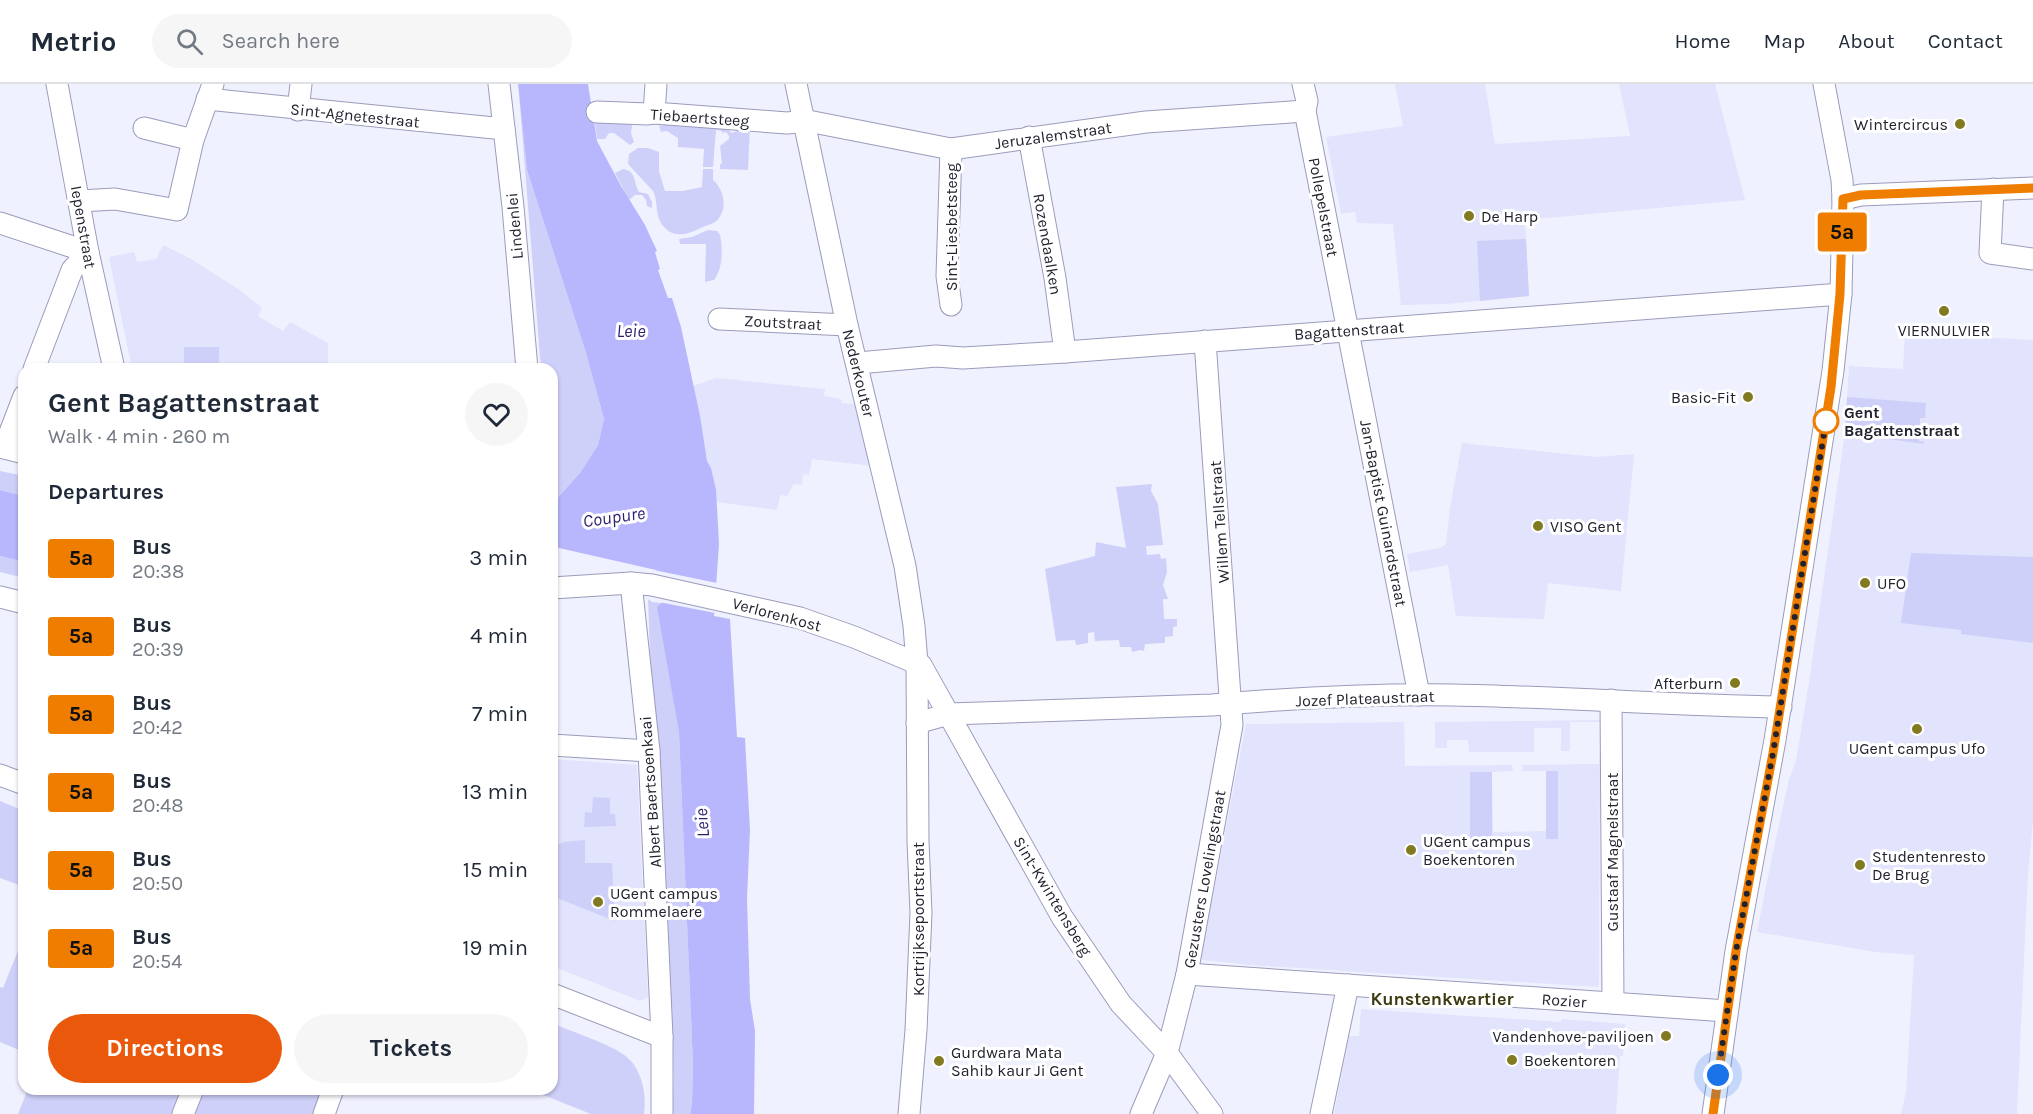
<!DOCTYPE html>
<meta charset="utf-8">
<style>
:root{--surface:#fff;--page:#f6f6f7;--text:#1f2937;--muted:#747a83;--line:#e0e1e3;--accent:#ea580c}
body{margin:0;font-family:Karla,sans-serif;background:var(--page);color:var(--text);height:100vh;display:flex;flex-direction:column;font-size:22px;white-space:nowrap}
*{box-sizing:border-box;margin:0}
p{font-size:20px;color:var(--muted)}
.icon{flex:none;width:33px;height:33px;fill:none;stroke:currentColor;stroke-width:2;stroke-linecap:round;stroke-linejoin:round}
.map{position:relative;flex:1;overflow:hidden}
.details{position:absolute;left:18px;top:279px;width:540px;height:732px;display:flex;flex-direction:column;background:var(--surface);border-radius:18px;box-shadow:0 2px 4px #0004}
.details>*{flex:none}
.badge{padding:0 12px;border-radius:4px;font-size:21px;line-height:39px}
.you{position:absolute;width:30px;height:30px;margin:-15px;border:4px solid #fff;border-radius:50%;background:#1a73e8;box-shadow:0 0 0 9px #1a73e833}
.map>.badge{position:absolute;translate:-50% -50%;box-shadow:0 0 0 3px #fff}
h2{padding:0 30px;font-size:22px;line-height:54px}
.round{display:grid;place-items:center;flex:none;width:63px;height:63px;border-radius:32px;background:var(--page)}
.overview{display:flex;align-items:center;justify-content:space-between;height:102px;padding:0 30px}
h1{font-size:28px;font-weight:700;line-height:45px}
.button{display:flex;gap:12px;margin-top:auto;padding:12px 30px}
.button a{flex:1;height:69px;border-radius:36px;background:var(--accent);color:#fff;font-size:24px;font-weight:700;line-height:69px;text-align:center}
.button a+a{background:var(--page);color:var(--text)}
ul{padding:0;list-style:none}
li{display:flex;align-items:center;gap:18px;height:78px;padding:0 30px}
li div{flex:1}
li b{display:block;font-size:22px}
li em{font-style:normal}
li .badge{min-width:66px;font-weight:700;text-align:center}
header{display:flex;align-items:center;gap:36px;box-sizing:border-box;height:84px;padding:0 30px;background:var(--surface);border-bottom:2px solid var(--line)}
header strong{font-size:28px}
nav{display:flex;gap:33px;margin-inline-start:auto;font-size:21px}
.search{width:420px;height:54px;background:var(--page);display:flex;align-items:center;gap:15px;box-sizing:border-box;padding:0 21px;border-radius:33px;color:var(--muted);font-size:22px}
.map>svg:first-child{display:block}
.built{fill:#e2e3fc}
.green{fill:#cfd0f9}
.water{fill:#b8b7fd}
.pier{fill:#f0f1ff}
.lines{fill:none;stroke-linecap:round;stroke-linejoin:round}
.minor-casing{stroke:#9b9bbb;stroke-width:23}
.minor{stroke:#fff;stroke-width:21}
.line-casing{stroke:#fff;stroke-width:14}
.line{stroke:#ef7d00;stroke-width:9}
.walk{stroke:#22222f;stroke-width:6;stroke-dasharray:0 10.8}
.poi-dot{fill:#827a20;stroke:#fff;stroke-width:2}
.stop-dot{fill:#fff;stroke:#ef7d00;stroke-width:3}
.labels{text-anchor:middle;stroke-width:6;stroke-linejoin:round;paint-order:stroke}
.street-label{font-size:16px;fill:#22222f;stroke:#fff}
.poi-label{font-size:16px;fill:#22222f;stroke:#fff;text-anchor:start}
.stop-label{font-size:16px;font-weight:bold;fill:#22222f;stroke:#fff;text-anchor:start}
.water-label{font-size:18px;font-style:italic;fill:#2d1f6d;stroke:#fff}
.neighbourhood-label{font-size:18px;font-weight:bold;fill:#3e3a11;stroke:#fff}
</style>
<header>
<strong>Metrio</strong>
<div class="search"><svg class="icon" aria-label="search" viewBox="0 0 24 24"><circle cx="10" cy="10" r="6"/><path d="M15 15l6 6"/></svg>Search here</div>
<nav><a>Home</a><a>Map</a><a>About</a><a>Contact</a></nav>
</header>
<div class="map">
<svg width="2033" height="1030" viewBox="0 0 2033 1030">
<rect width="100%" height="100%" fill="#f0f1ff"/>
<g class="built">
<path d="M1395,0H1485L1495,60L1630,52L1619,0H1715L1745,116L1525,136L1529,212L1446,220L1401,221L1393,140L1357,139L1355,128L1341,130L1326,53L1403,42Z"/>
<path d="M163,161L191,175L241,207L262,224L258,232L283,247L290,238L328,259V285H132L109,173L134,168L137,178L156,175Z"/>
<path d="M1905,249L2033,256V737L2028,788L2017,1030H1901L1906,1008L1914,871L1876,868L1757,848L1772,773L1789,695L1796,677L1809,598L1845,349L1849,282L1903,285Z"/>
<path d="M716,294L825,305L824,312L841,315L842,319L856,320L872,382L812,375L809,391L803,390L802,401L794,400L787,412L780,411L777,426L717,418L716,405L711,384L707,377L693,302Z"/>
<path d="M1462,359L1596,373L1634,370L1621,507L1548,499L1544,535L1456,532L1448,481L1410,488L1407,470L1440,464L1446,460L1450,424Z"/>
<path d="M1605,636V668H1600L1599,903L1250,881L1203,876L1201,873L1246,640L1404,638L1405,682L1512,681L1513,687L1492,688L1493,748L1546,747V687H1522V681L1599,680L1600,667H1604V638H1570V667H1561V644H1534V668H1469L1468,656H1447V664H1435V638Z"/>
<path d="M552,675L637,681L648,913L640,917L552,882Z"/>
<path d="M1361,925L1561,938L1562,935L1625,940L1623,972H1620L1616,1030H1334L1349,952H1359Z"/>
</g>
<g class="green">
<path d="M519,9L527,86L586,269L604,335L598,361L580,389L552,420V285H541Z"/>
<path d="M594,33L633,36L631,49L634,58L630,61L614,49H609L605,55H597Z"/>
<path d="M678,38L729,45L731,49L750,43L748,86L720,85V80H722L720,62L729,55V52L727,49L723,48L722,51V47L716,46L713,83H703L704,65L678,63V54L667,47L661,48L659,42Z"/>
<path d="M638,64H648L659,68V87L665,107H683L702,103L703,85H713V96C723,104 728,123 719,134C716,139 708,141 703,143C690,149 676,156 664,143C654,132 659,119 653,107L628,80L629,70Z"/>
<path d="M623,85C637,87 633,98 639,108L648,110L652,118V124L647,122L646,116L642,111H635L629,116L615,89Z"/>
<path d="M708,146L717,147L720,151C723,165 723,184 714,196L705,198L706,160H680L679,155L692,153Z"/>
<path d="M1526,155L1529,212L1480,217L1477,157Z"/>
<rect x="184" y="263" width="35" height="22"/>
<path d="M1847,313L1926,319L1925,334H1920L1919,357L1924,358V360L1845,349Z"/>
<path d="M0,387L24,392V412L0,406Z"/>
<path d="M1152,400L1151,407L1158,420L1163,461L1146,462L1147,471L1160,470L1161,475L1166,474L1167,488L1163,501L1168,515H1163L1164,535H1177V542L1173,543V552L1165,553V559L1145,560L1144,567L1141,566L1132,568L1131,563H1120L1119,556L1095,557L1094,548L1088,549V559L1076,561L1075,556L1056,557L1045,485L1095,472L1096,458L1126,464L1116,403Z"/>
<path d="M1911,469L2033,473V559L1961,550V546L1901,539Z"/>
<path d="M0,472L24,478V494L0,488Z"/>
<path d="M648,515L652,518L662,519L659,523L679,648L693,981L692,1019L690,1030H672L674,994L665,780L657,653L650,568Z"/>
<rect x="1546" y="687" width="12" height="68"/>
<path d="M1470,688H1492V754L1470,755Z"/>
<path d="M593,713L610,714V730H615L616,742L584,743L585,728L592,729Z"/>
<path d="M0,717L24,727V803L0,794Z"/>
<path d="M585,756V779H612L615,837L552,812V763L564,758Z"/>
<path d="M24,852V952L19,966L0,958V903L3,904Z"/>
<path d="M552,939C570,947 616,962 628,974C642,987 647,1011 644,1030H591L528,1005H552Z"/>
<path d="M28,1005H337L328,1030H18Z"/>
</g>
<g class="water">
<path d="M518,0H588L597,57L621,102L645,141L657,167L655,168L660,185L658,186L668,214H672L681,243L700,332L707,377L711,384L716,405L719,460L714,532L730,535L737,653L745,654L750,746L747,814L750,915L755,947L754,1030H690L692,1019L693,981L679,648L657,523L662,519L656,486L559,464L552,456V420L580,389L598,361L604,335L586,269L527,86Z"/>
<path d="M0,406L24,412V478L0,472Z"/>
</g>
<path class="pier" d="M649,485L717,499L715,529L659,518L653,488H650Z"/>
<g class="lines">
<g class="minor-casing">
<g id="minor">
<path d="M57,0L88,168L114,285"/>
<path d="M499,0L513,123L527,285"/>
<path d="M796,0L847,241L905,482L914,542L917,579L918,757L921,829L916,946L909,1030"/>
<path d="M1303,0L1307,17L1305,27L1419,611"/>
<path d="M207,15L504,45"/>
<path d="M298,26L301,0"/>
<path d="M597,28L648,30L654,29L787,39L808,37L951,65L1146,38L1305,27"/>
<path d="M654,29L656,0"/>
<path d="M144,44L193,56"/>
<path d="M1029,53L1055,194L1065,268"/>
<path d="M951,65L947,192L951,221"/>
<path d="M1993,105L1990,169L2033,175"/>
<path d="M1843,115L1861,111L2033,104"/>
<path d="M80,117L115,115L177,126L193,56L213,0"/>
<path d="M0,139L88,168L72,186L34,285"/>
<path d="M719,235L847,241"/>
<path d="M858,279L936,272L963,274L1065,268L1841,210"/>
<path d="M0,363L24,369"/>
<path d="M4,364L24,312"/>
<path d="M631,499L649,667L662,953V1030"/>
<path d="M552,504L631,499L652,501L800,534L854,553L921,581L1062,833L1121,920L1167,969L1212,1030"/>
<path d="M0,513L24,519"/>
<path d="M1611,616L1613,919"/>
<path d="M917,639L949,630L1212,621C1292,614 1373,610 1453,611C1562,613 1671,621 1781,623"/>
<path d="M552,661L649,667"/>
<path d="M0,691L24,700"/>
<path d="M1187,890L1727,927"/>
<path d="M552,910L662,953"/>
<path d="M183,1030L193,1005"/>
<path d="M324,1030L333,1005"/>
<path d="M1141,1030L1167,969L1187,890L1232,641L1205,257"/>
<path d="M1321,1030L1348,901"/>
<path d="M1713,1030L1736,867L1775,656L1833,287L1841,210L1843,115L1842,96L1824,0"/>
</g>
</g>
<use href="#minor" class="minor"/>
</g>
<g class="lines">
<g class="line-casing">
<path id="line" d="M1713,1030L1736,867L1773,669L1831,303L1840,210L1843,115L1861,111L2033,104"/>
</g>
<use href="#line" class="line"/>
<path class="walk" d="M1718,991L1736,867L1773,669L1826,337"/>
</g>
<g class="poi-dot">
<circle cx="1960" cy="40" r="6"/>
<circle cx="1469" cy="132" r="6"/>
<circle cx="1944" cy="227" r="6"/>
<circle cx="1748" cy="313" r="6"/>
<circle cx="1538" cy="442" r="6"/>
<circle cx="1865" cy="499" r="6"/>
<circle cx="1735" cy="599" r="6"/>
<circle cx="1917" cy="645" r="6"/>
<circle cx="1411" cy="766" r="6"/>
<circle cx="1860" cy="781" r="6"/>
<circle cx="598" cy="818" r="6"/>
<circle cx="1666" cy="952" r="6"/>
<circle cx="1512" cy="976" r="6"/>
<circle cx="939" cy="977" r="6"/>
</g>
<circle class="stop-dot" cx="1826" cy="337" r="12"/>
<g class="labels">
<g class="street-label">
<text transform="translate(355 31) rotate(6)" y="6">Sint-Agnetestraat</text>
<text transform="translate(700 33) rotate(4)" y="6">Tiebaertsteeg</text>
<text transform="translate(1053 51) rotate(-8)" y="6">Jeruzalemstraat</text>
<text transform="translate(1324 123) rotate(79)" y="6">Pollepelstraat</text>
<text transform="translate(514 142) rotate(-95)" y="6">Lindenlei</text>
<text transform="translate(84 143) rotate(80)" y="6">Iepenstraat</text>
<text transform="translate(951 143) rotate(-90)" y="6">Sint-Liesbetsteeg</text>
<text transform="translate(1048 160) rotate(80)" y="6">Rozendaalken</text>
<text transform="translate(783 238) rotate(3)" y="6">Zoutstraat</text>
<text transform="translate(1349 246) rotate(-4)" y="6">Bagattenstraat</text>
<text transform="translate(859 289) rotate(76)" y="6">Nederkouter</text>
<text transform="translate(1384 429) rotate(79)" y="6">Jan-Baptist Guinardstraat</text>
<text transform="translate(1219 438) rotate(-94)" y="6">Willem Tellstraat</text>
<text transform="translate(777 530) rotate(15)" y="6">Verlorenkost</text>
<text transform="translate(1365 614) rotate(-2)" y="6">Jozef Plateaustraat</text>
<text transform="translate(650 708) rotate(-94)" y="6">Albert Baertsoenkaai</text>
<text transform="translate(1612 768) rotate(-90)" y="6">Gustaaf Magnelstraat</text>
<text transform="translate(1204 795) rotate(-80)" y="6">Gezusters Lovelingstraat</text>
<text transform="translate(1053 812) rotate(59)" y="6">Sint-Kwintensberg</text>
<text transform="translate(918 835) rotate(-90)" y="6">Kortrijksepoortstraat</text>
<text transform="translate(1564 916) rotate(4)" y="6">Rozier</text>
</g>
<g class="poi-label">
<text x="1948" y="46" text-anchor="end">Wintercircus</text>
<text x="1481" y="138">De Harp</text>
<text x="1944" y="252" text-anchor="middle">VIERNULVIER</text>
<text x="1736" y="319" text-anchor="end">Basic-Fit</text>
<text x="1550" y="448">VISO Gent</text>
<text x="1877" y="505">UFO</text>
<text x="1723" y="605" text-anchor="end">Afterburn</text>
<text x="1917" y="670" text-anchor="middle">UGent campus Ufo</text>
<text x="1423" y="763">UGent campus<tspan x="1423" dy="18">Boekentoren</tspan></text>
<text x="1872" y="778">Studentenresto<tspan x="1872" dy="18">De Brug</tspan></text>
<text x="610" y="815">UGent campus<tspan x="610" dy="18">Rommelaere</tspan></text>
<text x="1654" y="958" text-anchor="end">Vandenhove-paviljoen</text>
<text x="951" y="974">Gurdwara Mata<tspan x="951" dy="18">Sahib kaur Ji Gent</tspan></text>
<text x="1524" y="982">Boekentoren</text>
</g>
<g class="stop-label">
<text x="1844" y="334">Gent<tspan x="1844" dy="18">Bagattenstraat</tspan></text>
</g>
<g class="water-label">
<text x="631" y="253">Leie</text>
<text transform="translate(614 433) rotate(-8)" y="6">Coupure</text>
<text transform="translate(702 739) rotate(-95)" y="6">Leie</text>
</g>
<g class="neighbourhood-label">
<text x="1442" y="921">Kunstenkwartier</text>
</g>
</g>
</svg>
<div class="you" style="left:1718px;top:991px"></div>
<b class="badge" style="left:1842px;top:148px;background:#ef7d00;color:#111">5a</b>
<section class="details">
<div class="overview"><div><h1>Gent Bagattenstraat</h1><p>Walk · 4 min · 260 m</p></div><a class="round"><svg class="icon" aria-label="heart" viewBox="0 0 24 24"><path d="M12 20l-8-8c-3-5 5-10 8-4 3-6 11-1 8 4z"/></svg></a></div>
<h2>Departures</h2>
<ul>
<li><span class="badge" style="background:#ef7d00;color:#111">5a</span><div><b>Bus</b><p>20:38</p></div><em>3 min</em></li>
<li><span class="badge" style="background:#ef7d00;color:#111">5a</span><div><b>Bus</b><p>20:39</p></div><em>4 min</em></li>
<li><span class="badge" style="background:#ef7d00;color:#111">5a</span><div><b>Bus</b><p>20:42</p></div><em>7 min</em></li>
<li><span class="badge" style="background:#ef7d00;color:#111">5a</span><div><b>Bus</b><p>20:48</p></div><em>13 min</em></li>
<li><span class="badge" style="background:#ef7d00;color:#111">5a</span><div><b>Bus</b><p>20:50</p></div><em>15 min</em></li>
<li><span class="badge" style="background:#ef7d00;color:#111">5a</span><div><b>Bus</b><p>20:54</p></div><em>19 min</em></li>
</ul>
<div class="button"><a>Directions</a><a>Tickets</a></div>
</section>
</div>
